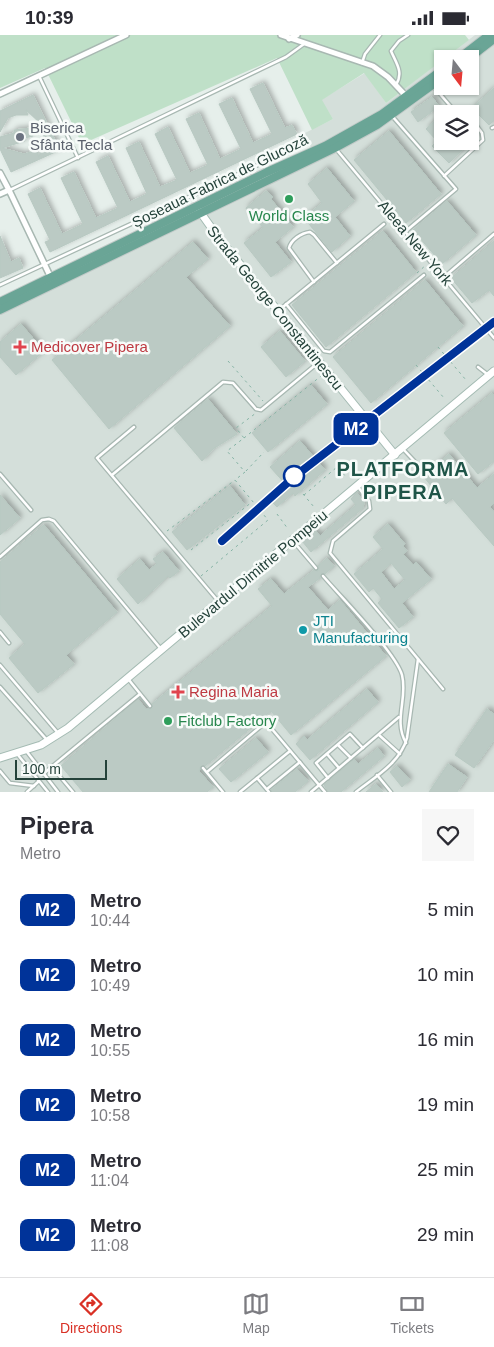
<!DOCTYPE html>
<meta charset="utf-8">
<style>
:root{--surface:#fff;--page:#f7f7f7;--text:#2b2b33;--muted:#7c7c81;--line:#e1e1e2;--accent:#d93025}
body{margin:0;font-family:Arial,sans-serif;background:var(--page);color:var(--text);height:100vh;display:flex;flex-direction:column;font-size:19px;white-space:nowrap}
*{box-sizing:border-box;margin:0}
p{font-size:16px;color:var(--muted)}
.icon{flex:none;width:28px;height:28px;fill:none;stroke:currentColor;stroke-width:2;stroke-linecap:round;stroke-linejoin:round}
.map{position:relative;height:757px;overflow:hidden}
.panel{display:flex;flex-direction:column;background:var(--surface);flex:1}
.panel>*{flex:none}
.badge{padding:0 10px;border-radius:8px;font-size:18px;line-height:32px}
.needle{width:32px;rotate:164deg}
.tools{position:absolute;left:434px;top:15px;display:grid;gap:10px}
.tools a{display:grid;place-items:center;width:45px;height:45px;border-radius:0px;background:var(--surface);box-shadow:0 1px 4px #0004;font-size:25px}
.scale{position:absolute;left:15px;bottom:12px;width:92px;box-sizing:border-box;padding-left:5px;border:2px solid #24423a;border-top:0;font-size:14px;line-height:18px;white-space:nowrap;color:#24423a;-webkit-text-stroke:4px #f7fbf9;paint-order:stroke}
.map>.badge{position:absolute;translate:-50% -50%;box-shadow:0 0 0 2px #fff}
.round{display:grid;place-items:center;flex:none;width:52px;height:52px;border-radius:0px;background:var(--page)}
.headline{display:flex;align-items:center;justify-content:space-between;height:85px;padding:0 20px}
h1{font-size:24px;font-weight:700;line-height:38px}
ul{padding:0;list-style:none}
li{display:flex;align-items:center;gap:15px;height:65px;padding:0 20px}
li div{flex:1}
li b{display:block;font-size:19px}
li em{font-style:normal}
li .badge{min-width:55px;font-weight:700;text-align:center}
.status{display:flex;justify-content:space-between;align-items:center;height:35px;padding:0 25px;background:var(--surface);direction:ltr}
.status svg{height:14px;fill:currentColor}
.tabs{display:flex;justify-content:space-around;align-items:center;height:70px;border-top:1px solid var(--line);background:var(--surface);font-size:14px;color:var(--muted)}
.tabs a{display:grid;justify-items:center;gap:2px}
.tabs .current{color:var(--accent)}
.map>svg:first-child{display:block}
.built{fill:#d4dfda;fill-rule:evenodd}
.green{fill:#bfe0c8}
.building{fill:#bbcac4;stroke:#b8c9c2;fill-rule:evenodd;filter:url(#shadow)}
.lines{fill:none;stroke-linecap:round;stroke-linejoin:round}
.lane-casing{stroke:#a8b8b2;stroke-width:5}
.street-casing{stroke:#a8b8b2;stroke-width:8}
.secondary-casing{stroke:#a4bbb3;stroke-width:9}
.primary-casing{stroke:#c2cac8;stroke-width:10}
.path{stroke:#86b3a5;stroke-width:1;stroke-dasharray:2.5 4;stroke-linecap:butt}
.lane{stroke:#fff;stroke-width:2.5}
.street{stroke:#fff;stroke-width:5}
.secondary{stroke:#fff;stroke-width:7}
.primary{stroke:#6aa596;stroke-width:8}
.line-casing{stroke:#fff;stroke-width:11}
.line{stroke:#039;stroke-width:8}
.worship-dot{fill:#6b7280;stroke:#f7fbf9;stroke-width:2}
.leisure-dot{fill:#2e9e5b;stroke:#f7fbf9;stroke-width:2}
.health-dot{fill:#e0444e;stroke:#f7fbf9;stroke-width:2}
.stop-dot{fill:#fff;stroke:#039;stroke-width:2.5}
.culture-dot{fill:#0f9aa8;stroke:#f7fbf9;stroke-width:2}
.labels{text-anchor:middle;stroke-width:5;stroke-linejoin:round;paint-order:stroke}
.worship-label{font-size:15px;fill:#5b616d;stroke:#f7fbf9;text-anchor:start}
.street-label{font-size:15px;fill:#24423a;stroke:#f7fbf9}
.leisure-label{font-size:15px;fill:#27864d;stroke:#f7fbf9}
.health-label{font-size:15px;fill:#be3a42;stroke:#f7fbf9;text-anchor:start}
.culture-label{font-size:15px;fill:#0d838f;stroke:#f7fbf9;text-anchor:start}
.district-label{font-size:20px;font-weight:bold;letter-spacing:1px;fill:#1f5548;stroke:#f7fbf9}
</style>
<div class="status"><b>10:39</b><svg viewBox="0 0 49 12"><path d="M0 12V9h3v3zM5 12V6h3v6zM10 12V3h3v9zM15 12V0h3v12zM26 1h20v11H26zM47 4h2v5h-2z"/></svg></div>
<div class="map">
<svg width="494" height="757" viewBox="0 0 494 757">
<defs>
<filter id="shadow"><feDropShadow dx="2.5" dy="-2.5" stdDeviation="2.5" flood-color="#0004"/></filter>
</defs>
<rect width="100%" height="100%" fill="#e6efeb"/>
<path class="built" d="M475,0H494V757H0V272L207,172L313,118L305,98L333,84L321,65L365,38L386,68L442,25V51H470V24H444ZM442,79H470V106H442Z"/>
<path class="green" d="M0,0H465L469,5L386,68L364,38L322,65L333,84L312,95L277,23L82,109L45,33L0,53Z"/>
<g class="building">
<path d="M263,48L285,93L292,90L297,99L50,217L45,207L50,205L28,159L40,153L62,199L83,189L61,143L74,137L96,183L118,173L96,127L108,121L130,167L147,159L126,113L139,107L160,152L177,145L155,99L168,92L190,138L208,130L186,84L199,78L220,124L241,114L219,69L232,63L253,108L272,99L250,54Z"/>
<path d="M494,53V85L489,90L472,73Z"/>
<path d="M33,60L60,115L11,137L0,114V102L14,98V95L31,93L33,101L25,103V106L2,113L24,119L37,115L39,123L44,98L42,90L26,75L28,80H16L8,83L0,97V76Z"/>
<path d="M432,62L439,71L418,87L411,77Z"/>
<path d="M442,79V106H470V90L479,99L449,128L432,111L437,106L426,94Z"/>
<path d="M389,96L441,159L406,188L354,125Z"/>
<path d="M327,133L354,166L335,182L350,201L332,217L304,183L322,168L308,149Z"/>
<path d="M266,156L273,162L271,164L293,192L275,207L291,227L271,242L244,208L263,193L252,179L249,181L246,173Z"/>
<path d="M447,166L476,200L442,229L413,195Z"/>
<path d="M383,196L416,237L326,312L292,270Z"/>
<path d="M0,201L11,227L19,223L23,233L0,243Z"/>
<path d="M494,206V261L489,255L472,268L451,243Z"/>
<path d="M193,207L208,224L186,242L230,291L109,394L52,325Z"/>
<path d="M425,245L463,291L371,368L333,322Z"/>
<path d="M21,289L44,316L16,340L0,322V307Z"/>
<path d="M280,296L305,326L286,342L261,312Z"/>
<path d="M311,350L327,369L268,417L252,398Z"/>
<path d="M492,358L494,361V426L478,439L444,398Z"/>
<path d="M208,364L237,399L213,414L202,426L174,393Z"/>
<path d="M300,406L325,435L295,461L293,458L277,472L271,466L288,452L270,432Z"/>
<path d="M449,419L477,453L494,439V468L490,472L494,477V511L452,463L446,469L423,441Z"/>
<path d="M230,451L245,470L187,515L172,497Z"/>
<path d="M357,458L364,467L363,473L311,517L302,506L315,495L320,501L356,470L351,464Z"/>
<path d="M0,460L20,483L0,500Z"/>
<path d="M388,489L405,509L403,511L407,516L403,519L413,530L416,527L431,544L402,568L413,582L399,593L378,568L382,564L373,553L369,557L354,539L383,514L373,502ZM391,528L405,545L394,554L381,537Z"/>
<path d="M44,490L117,577L66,620L74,629L38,658L9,623L25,609L0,579V527Z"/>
<path d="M163,517L179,536L170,543L168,541L138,569L117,544L140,524L149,535L157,529L153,524Z"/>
<path d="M327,523L334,531L325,539L321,538L320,543L308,552L328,575L340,565L386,621L291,700L271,676L205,731H201L199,736L213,752L207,757H83L61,731L138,664L146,674H152V669L272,571L258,554L271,544L284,559L314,535L318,536V531Z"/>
<path d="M367,654L378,667L310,725L296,709L304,701L307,705Z"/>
<path d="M487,674L494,679V705L474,733L455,720Z"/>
<path d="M256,703L268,717L231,747L219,734Z"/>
<path d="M378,713L384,721L341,757H328L324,750L354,724L358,729Z"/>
<path d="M448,729L467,742L457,757H429Z"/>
<path d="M397,731L410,745L402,752L390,737Z"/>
<path d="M297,734L308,746L295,757H272L271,755Z"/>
<path d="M376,749L383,757H366Z"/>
</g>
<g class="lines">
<g class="lane-casing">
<g id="lane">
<path d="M362,28L365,19L380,0"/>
<path d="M39,41L78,123"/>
<path d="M396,50C404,37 396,28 391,16L399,6L408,0"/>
<path d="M434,52L452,73L466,76L468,79"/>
<path d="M392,81L456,154L406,196"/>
<path d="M492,93L494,92"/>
<path d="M336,114L494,303"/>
<path d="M444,141L483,105L482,98L470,82"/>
<path d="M10,155L286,22L304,9"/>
<path d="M444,242L494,199"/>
<path d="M314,247L289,213C291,205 301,198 310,197L314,200L337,228"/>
<path d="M0,250L303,109"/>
<path d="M286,269L324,316L330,317L424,240"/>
<path d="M278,276L384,189"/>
<path d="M478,332L487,339"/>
<path d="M134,392L97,423L218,566"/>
<path d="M403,414L419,431"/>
<path d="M0,439L31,475"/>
<path d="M112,440L223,347L233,348L256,374L261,375L319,327"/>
<path d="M358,452L369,466L370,474L333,506L330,518L443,654"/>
<path d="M293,506L316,533"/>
<path d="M0,522L42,485L49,484L54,486L161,614"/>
<path d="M323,541C340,561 396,618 402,640C408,664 393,685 406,708"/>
<path d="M0,597L9,608"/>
<path d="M0,630L58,698"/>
<path d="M129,645L150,671"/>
<path d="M0,652L47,705"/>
<path d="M379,700L400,719"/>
<path d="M338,710L351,723"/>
<path d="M27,717L58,757"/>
<path d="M327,719L339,733"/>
<path d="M18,720L48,757"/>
<path d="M203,733L223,757"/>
<path d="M0,736L10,748L34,751"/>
<path d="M207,737L266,687L325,757"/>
<path d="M57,738L73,757"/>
<path d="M43,739L140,659"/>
<path d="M377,740L391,757"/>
<path d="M257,743L269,757"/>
<path d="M328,743L316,728L350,699L363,713"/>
<path d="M267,754L300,727"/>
<path d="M27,757L39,746"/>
<path d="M240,757L290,716"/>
<path d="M311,757L399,682"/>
<path d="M356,757C375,742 400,728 407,703L418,624"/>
</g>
</g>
<g class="street-casing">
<g id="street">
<path d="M281,0L373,31L388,42L406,61"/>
<path d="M289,4L297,0"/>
<path d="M0,59L126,0"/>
<path d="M0,138L9,155"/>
<path d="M0,159L9,155L51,243"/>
</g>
</g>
<g class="secondary-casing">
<g id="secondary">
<path d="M198,174L218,202L395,420"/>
<path d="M0,723L41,710L68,693L494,336"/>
</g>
</g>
<g class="primary-casing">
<g id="primary">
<path d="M458,24L489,0"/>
<path d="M468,24L494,4"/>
<path d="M0,267L267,137L325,111L382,79L442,35"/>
<path d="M0,275L335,113L377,90L442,43"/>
</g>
</g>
<g class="path">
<path d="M417,238L426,230"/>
<path d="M438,312L466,345"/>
<path d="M228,326L263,366"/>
<path d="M416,330L444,363"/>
<path d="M244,403L321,341"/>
<path d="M246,436L264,417"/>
<path d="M303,459L314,472"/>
<path d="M304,460L337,432L347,443"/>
<path d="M277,479L288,494"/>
<path d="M167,496L235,445"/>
<path d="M191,515L252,467"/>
<path d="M201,541L268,485L235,445L245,437L227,416L244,403L236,393L256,378"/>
</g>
<use href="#lane" class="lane"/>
<use href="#street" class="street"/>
<use href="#secondary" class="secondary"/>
<use href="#primary" class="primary"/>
</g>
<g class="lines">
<g class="line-casing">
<path id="line" d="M222,506L294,442L494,287"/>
</g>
<use href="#line" class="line"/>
</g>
<circle class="worship-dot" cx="20" cy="102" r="5"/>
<g class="leisure-dot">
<circle cx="289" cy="164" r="5"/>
<circle cx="168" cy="686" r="5"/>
</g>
<g class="health-dot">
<path d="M17.5 304.5h5v5h5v5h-5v5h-5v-5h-5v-5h5z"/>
<path d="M175.5 649.5h5v5h5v5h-5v5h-5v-5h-5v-5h5z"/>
</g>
<circle class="stop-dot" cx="294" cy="441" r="10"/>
<circle class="culture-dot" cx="303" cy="595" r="5"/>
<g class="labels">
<g class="worship-label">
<text x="30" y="98">Biserica<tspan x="30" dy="17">Sfânta Tecla</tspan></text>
</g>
<g class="street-label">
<text transform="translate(220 146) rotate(-26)" y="5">Șoseaua Fabrica de Glucoză</text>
<text transform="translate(415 208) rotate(50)" y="5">Aleea New York</text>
<text transform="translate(275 273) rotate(51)" y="5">Strada George Constantinescu</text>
<text transform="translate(253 539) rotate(-40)" y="5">Bulevardul Dimitrie Pompeiu</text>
</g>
<g class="leisure-label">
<text x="289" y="186">World Class</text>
<text x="178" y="691" text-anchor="start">Fitclub Factory</text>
</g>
<g class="health-label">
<text x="31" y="317">Medicover Pipera</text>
<text x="189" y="662">Regina Maria</text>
</g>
<g class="culture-label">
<text x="313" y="591">JTI<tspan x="313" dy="17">Manufacturing</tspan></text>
</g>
<g class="district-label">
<text x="403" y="441">PLATFORMA<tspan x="403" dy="23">PIPERA</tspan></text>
</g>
</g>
</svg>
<div class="tools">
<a><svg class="needle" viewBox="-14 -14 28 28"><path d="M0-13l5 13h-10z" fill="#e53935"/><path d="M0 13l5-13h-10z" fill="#7c7c81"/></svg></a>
<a><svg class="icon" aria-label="layers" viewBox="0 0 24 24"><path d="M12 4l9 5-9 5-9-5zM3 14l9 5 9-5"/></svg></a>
</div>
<div class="scale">100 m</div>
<b class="badge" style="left:356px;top:394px;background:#039;color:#fff">M2</b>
</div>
<section class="panel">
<div class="headline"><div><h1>Pipera</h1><p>Metro</p></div><a class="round"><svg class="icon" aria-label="heart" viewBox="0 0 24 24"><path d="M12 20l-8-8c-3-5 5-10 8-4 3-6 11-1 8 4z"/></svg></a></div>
<ul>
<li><span class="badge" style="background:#039;color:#fff">M2</span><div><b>Metro</b><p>10:44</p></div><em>5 min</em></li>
<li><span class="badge" style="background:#039;color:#fff">M2</span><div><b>Metro</b><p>10:49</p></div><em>10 min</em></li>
<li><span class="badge" style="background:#039;color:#fff">M2</span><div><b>Metro</b><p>10:55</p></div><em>16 min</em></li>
<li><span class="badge" style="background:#039;color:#fff">M2</span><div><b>Metro</b><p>10:58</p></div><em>19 min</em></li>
<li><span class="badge" style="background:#039;color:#fff">M2</span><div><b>Metro</b><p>11:04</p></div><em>25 min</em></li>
<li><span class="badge" style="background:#039;color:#fff">M2</span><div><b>Metro</b><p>11:08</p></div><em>29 min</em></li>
</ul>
</section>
<nav class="tabs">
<a class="current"><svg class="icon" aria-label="directions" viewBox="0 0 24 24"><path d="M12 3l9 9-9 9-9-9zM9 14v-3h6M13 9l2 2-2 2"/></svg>Directions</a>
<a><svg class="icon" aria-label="map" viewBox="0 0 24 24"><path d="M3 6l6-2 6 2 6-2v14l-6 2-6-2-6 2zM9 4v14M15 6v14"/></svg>Map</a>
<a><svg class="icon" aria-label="tickets" viewBox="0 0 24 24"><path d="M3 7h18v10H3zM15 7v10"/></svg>Tickets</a>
</nav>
